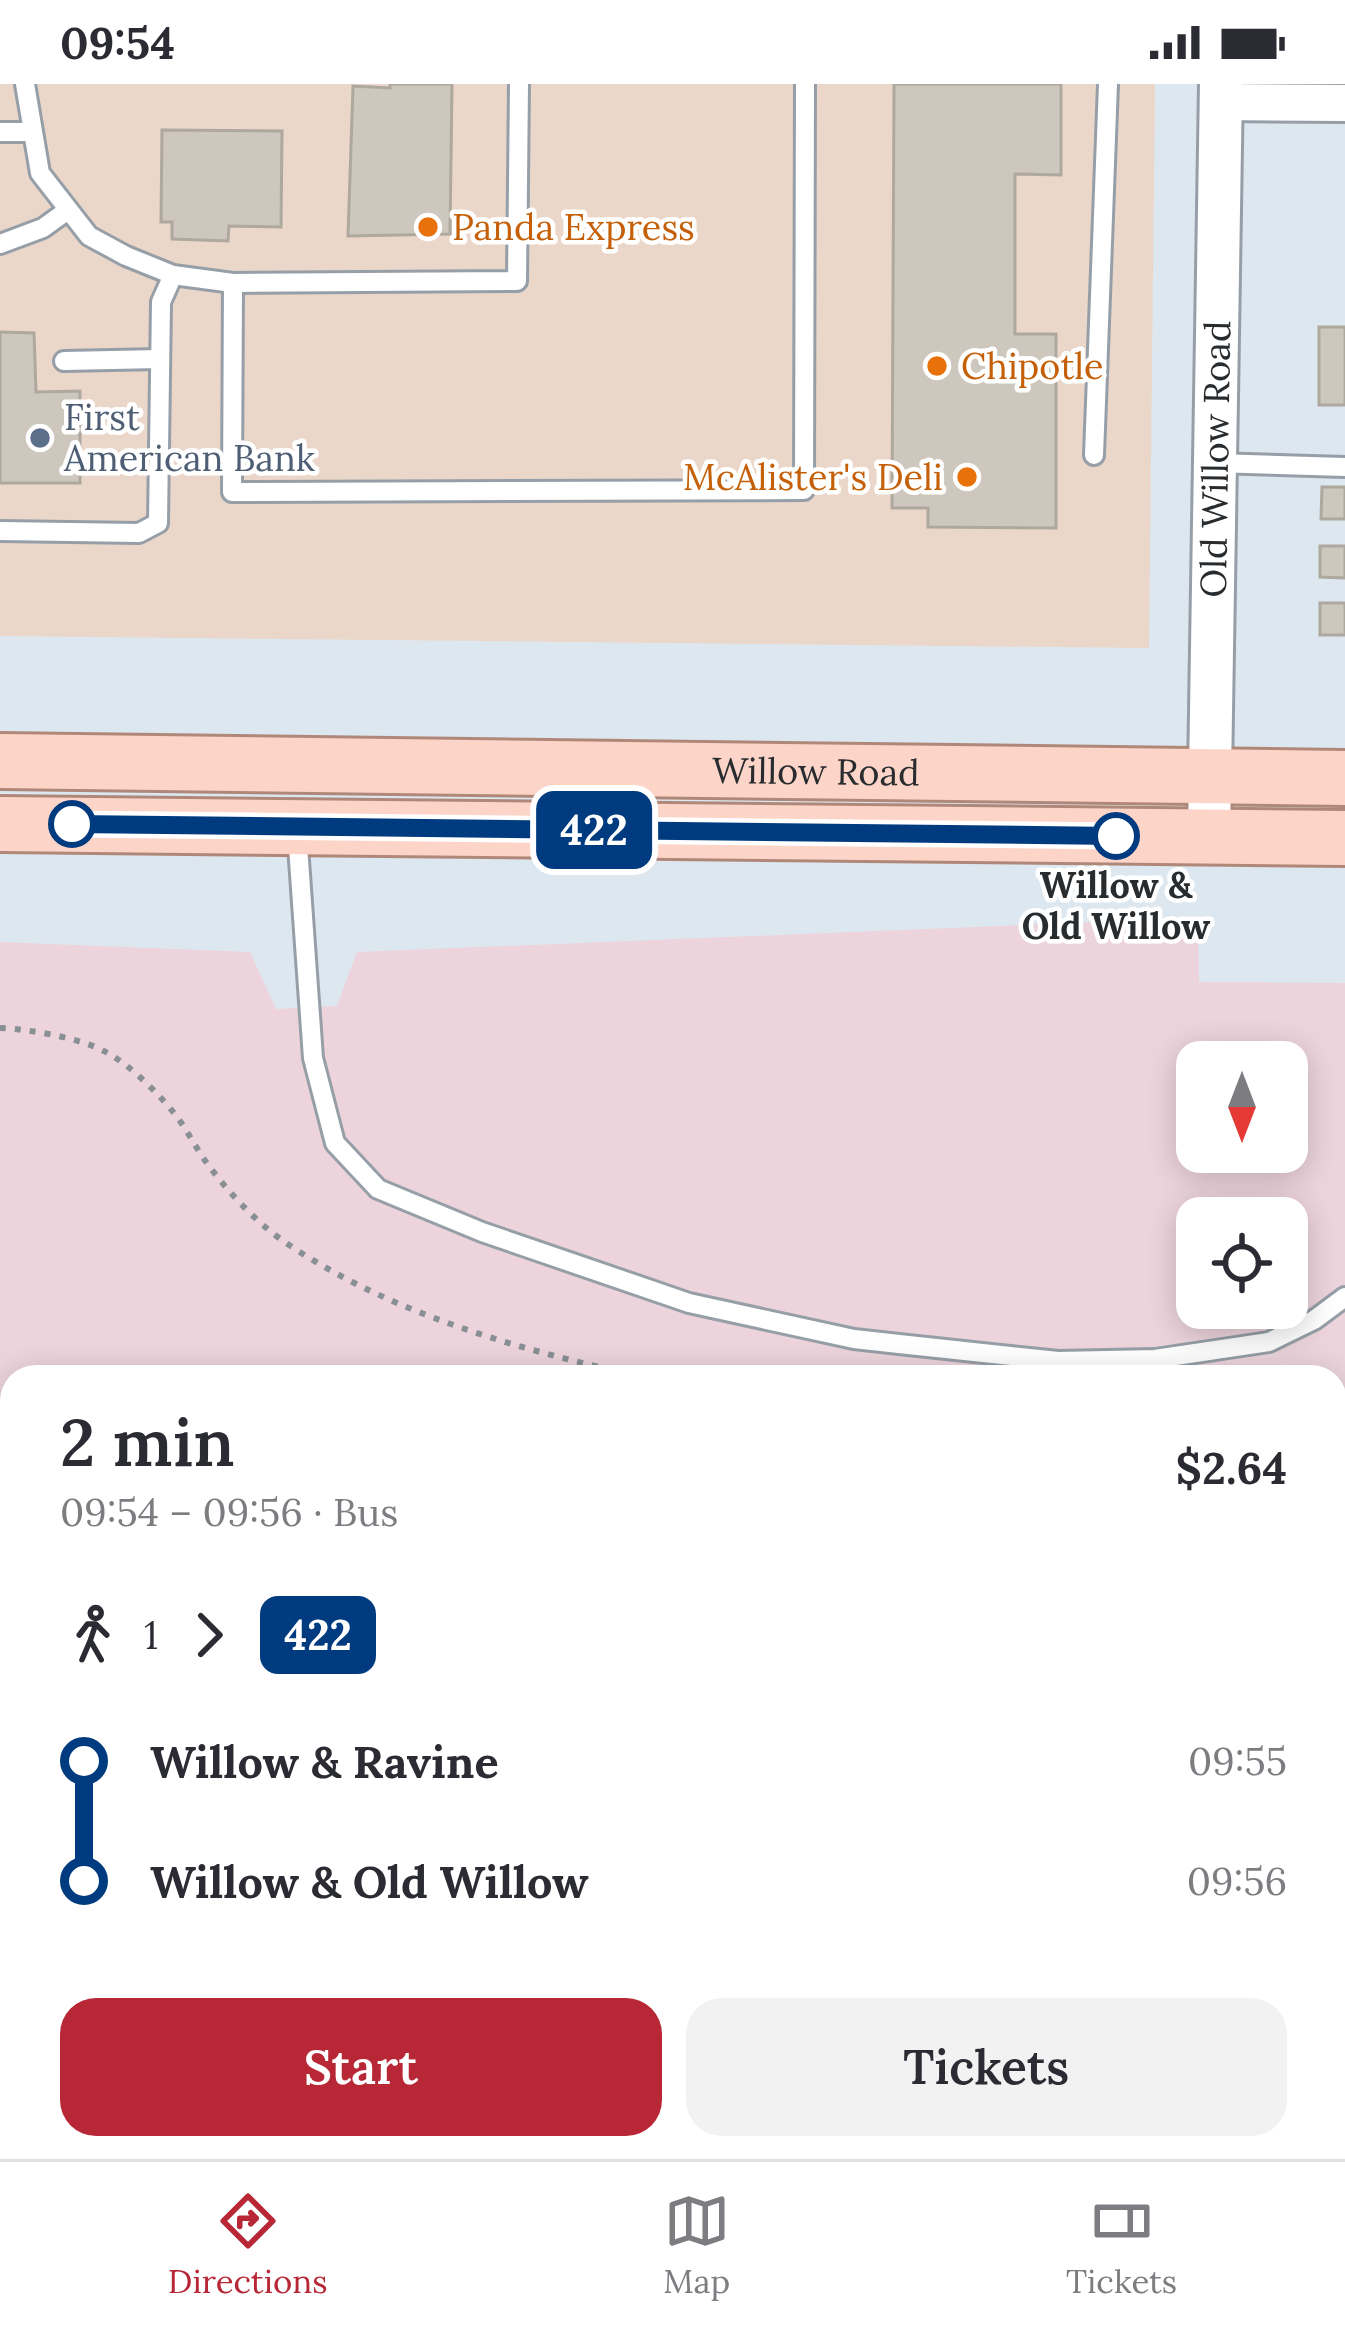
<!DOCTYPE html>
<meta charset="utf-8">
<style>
:root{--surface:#fff;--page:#f2f2f3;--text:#2b2b33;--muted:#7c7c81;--line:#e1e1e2;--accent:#b82736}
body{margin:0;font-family:Lora,serif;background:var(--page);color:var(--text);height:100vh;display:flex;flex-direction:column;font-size:45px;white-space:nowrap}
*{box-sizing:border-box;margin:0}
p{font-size:39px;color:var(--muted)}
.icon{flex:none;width:66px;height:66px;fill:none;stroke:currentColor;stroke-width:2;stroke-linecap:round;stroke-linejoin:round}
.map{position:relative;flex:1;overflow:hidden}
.details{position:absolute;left:0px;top:1281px;width:1347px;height:795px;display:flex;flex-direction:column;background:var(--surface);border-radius:36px 36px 0 0;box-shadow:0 6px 30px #0003}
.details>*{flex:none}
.badge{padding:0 24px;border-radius:18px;font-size:42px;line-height:78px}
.needle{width:78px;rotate:180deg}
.controls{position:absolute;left:1176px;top:957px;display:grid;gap:24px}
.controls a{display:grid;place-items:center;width:132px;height:132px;border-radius:24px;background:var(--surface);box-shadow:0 6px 30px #0003;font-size:60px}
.map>.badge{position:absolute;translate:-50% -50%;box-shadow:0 0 0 6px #fff}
.legs{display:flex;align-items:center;gap:18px;height:132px;padding:0 60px;font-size:39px}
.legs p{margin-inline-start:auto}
.overview{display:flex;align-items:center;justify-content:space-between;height:204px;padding:0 60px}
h1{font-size:66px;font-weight:600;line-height:90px}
.button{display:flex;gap:24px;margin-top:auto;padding:24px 60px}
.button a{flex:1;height:138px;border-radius:36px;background:var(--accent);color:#fff;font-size:48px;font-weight:600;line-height:138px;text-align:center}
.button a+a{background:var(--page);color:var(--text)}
ul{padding:0 60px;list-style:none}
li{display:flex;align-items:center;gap:42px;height:120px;font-size:45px}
li i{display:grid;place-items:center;width:18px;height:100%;margin:0 15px;background:currentColor}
li i::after{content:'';width:30px;height:30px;margin:-15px;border:9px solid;border-radius:50%;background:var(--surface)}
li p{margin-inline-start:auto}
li:first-child i{background:linear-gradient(#0000 50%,currentColor 0)}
li:last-child i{background:linear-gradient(currentColor 50%,#0000 0)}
.status{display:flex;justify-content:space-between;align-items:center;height:84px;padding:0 60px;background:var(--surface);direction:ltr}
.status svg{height:33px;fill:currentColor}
.tab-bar{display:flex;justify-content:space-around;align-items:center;height:168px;border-top:3px solid var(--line);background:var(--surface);font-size:33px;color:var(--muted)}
.tab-bar a{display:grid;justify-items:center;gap:6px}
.tab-bar .current{color:var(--accent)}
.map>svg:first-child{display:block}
.commercial{fill:#ebd7c9}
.industrial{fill:#edd4dc;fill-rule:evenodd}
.green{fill:#85c4a6}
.building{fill:#cdc7bd;stroke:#aea89e;stroke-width:3}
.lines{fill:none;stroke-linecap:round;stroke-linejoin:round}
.service-casing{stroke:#969fa7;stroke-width:24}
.minor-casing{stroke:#969fa7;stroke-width:42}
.tertiary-casing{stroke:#969fa7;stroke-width:48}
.primary-casing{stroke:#b0887a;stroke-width:60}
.path{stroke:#889095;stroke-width:6;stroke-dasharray:6 9;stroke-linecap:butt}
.service{stroke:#fff;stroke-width:18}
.minor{stroke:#fff;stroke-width:36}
.tertiary{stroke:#fff;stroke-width:42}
.primary{stroke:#fcd5c8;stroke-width:54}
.line-1-casing{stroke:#fff;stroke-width:27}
.line-1{stroke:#003b80;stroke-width:18}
.food-dot{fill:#e8710a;stroke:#fff;stroke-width:4.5}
.service-dot{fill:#5c6f8a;stroke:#fff;stroke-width:4.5}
.stop-1-dot{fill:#fff;stroke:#003b80;stroke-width:6}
.labels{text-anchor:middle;stroke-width:9;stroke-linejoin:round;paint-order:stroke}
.food-label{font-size:36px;fill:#c56008;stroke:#fff;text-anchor:start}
.service-label{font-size:36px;fill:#4e5e75;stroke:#fff;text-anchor:start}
.street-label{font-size:36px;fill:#282c2f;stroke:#fff}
.stop-label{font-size:36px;font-weight:bold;fill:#282c2f;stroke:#fff}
</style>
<div class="status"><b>09:54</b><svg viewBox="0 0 49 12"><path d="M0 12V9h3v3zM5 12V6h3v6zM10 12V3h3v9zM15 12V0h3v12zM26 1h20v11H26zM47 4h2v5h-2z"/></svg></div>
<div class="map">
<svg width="1345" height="2075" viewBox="0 0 1345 2075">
<rect width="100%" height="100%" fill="#dde7ef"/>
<path class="commercial" d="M0,0H1155L1149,564L0,552Z"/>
<path class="industrial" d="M1198,834L1199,898L1345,899V2075H0V858L250,868L276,925L337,922L357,868ZM1197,978H1287V1068H1197ZM1197,1134H1287V1224H1197ZM12,1293H1335V2064H12Z"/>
<path class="green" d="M1335,2016H1345V2075H268L267,2064H1335Z"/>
<g class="building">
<path d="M390,0H452L450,150L348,152L353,2L390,4Z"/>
<path d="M894,0H1061V91L1015,90V250H1056V444L928,443V424H892Z"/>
<path d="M162,46L282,47L281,143L229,142L228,157L172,155V138H161Z"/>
<rect x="1319" y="243" width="26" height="78"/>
<path d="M0,248L34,249L36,308L80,307V399H0Z"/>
<path d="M1322,403H1345V435H1321Z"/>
<path d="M1320,462H1345V494L1320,493Z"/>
<rect x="1320" y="519" width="25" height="32"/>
</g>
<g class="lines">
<g class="service-casing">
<g id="service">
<path d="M25,0L40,89L89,152L126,172L173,191L233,199L517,197L519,0"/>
<path d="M0,48H32"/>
<path d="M0,160L43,144L68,126"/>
<path d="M233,199L232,408L804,406L805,0"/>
<path d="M64,277L160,275"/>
<path d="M1094,371L1108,0"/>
<path d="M1214,379L1345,383"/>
<path d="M0,447L139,449L158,439L161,218L173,191"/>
<path d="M297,748L313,974L335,1059L378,1105L482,1148L689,1219L854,1255L899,1260L1058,1277L1155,1275L1269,1258L1314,1236L1345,1213"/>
<path d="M1335,1819L1345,1815"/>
<path d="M1064,2064L1082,2075"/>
<path d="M1022,2075L1041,2064"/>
</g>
</g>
<g class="minor-casing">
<path id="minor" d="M1221,18L1345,19"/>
</g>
<g class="tertiary-casing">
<g id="tertiary">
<path id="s1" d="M1209,753L1221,0"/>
</g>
</g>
<g class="primary-casing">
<g id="primary">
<path id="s2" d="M0,677L1345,694"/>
<path d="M0,740L1345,754"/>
</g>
</g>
<g class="path">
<path d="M0,944C28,945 81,954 106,968C130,981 157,1008 174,1029C187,1045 196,1065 209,1082C229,1109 258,1140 286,1159C393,1231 518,1265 642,1293"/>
<path d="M247,2064L248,2075"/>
<path d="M880,2064L888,2075"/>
</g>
<use href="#service" class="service"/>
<use href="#minor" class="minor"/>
<use href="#tertiary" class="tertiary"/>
<use href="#primary" class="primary"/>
</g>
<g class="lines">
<g class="line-1-casing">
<path id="line-1" d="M72,740L1116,752"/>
</g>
<use href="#line-1" class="line-1"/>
</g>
<g class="food-dot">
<circle cx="428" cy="143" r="12"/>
<circle cx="937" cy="282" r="12"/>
<circle cx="967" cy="393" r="12"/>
</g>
<circle class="service-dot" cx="40" cy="354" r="12"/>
<g class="stop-1-dot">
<circle cx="72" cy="740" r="21"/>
<circle cx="1116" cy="752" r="21"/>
</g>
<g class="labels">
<g class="food-label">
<text x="452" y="156">Panda Express</text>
<text x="961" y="295">Chipotle</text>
<text x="943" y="406" text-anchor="end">McAlister's Deli</text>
</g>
<g class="service-label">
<text x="64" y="346">First<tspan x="64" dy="41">American Bank</tspan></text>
</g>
<g class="street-label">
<text dy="13" stroke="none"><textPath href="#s1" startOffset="378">Old Willow Road</textPath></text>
<text dy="13" stroke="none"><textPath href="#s2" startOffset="816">Willow Road</textPath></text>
</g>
<g class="stop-label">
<text x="1116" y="814">Willow &amp;<tspan x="1116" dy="41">Old Willow</tspan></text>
</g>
</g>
</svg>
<div class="controls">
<a><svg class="needle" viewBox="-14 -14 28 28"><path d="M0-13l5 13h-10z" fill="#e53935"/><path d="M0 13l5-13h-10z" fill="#7c7c81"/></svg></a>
<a><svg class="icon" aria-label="locate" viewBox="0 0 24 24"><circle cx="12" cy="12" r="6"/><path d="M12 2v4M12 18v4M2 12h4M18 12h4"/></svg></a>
</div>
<b class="badge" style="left:594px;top:746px;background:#003b80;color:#fff">422</b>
<section class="details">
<div class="overview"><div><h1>2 min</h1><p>09:54 – 09:56 · Bus</p></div><b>$2.64</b></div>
<div class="legs"><svg class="icon" aria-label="walk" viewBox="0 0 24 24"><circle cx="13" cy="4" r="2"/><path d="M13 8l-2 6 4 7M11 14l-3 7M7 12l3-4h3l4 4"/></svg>1<svg class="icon" aria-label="forward" viewBox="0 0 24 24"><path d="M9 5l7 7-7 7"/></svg><b class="badge" style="background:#003b80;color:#fff">422</b></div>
<ul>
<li><i style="color:#003b80"></i><b>Willow &amp; Ravine</b><p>09:55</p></li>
<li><i style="color:#003b80"></i><b>Willow &amp; Old Willow</b><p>09:56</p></li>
</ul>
<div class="button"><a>Start</a><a>Tickets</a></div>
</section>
</div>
<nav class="tab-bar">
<a class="current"><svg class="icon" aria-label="directions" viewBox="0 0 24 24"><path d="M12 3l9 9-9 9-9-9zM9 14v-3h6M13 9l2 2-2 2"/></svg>Directions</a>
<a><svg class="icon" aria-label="map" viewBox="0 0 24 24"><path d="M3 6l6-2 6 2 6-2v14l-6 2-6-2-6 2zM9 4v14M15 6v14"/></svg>Map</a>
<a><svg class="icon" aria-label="tickets" viewBox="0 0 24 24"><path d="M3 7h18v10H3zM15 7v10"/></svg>Tickets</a>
</nav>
